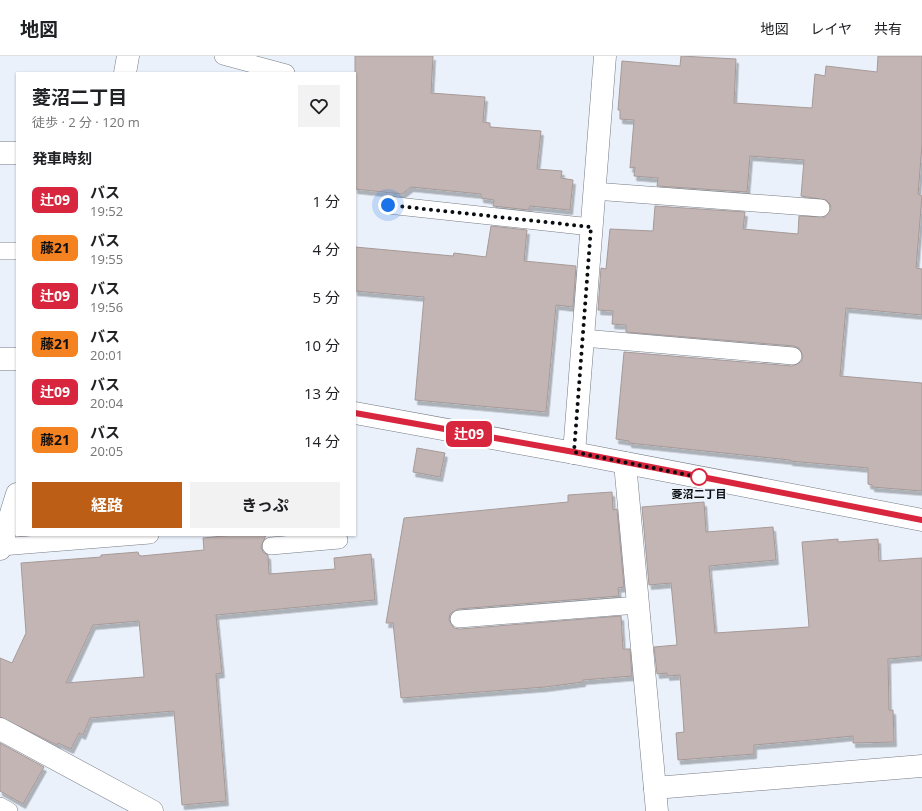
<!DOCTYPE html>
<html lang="ja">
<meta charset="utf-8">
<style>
:root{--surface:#fff;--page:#f2f2f2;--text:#202124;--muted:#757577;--line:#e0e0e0;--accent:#bd5e17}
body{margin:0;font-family:"Open Sans","Noto Sans JP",sans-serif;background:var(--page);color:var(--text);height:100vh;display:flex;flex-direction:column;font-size:15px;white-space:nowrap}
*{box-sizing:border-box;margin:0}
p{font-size:13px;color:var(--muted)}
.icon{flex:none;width:22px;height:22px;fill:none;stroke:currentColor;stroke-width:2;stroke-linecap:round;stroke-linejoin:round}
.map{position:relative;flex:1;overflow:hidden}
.drawer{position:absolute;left:16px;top:16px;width:340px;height:464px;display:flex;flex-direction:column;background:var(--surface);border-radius:0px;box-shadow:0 1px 3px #0004}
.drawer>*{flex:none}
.badge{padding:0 8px;border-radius:6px;font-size:14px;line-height:26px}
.you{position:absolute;width:20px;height:20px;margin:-10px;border:3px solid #fff;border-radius:50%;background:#1a73e8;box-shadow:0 0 0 6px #1a73e833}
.map>.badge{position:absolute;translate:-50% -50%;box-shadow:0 0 0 2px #fff}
h2{padding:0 16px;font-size:15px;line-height:36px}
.round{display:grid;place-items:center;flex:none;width:42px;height:42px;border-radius:0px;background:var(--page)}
.summary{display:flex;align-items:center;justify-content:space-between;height:68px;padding:0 16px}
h1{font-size:19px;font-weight:700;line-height:30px}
.primary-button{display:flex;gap:8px;margin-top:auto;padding:8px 16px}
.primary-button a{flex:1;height:46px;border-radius:0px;background:var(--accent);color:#fff;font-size:16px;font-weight:700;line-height:46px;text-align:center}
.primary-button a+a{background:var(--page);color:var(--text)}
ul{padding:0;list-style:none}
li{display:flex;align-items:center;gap:12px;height:48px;padding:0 16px}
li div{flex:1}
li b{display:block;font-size:15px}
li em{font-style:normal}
li .badge{min-width:44px;font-weight:700;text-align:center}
header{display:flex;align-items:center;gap:24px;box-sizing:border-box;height:56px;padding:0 20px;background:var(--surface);border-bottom:1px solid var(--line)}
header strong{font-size:19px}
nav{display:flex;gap:22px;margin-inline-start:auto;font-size:14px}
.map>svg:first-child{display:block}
.building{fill:#c2b5b3;stroke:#a69a98;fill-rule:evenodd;filter:url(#shadow)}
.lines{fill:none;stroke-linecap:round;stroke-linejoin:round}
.service-casing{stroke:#767c84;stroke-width:18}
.minor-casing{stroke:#767c84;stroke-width:23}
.tertiary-casing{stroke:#767c84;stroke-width:23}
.service{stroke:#fff;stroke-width:17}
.minor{stroke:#fff;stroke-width:22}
.tertiary{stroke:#fff;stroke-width:22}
.line-casing{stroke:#fff;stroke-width:9}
.line{stroke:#d7263d;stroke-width:6}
.walk{stroke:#0b0e10;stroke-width:4;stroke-dasharray:0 7.2}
.stop-dot{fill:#fff;stroke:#d7263d;stroke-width:2}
.labels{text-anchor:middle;stroke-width:3;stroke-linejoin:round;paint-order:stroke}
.stop-label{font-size:11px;font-weight:bold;fill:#0b0e10;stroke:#ebf1fb}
</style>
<header>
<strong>地図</strong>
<nav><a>地図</a><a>レイヤ</a><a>共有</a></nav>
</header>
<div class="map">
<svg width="922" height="755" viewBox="0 0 922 755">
<defs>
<filter id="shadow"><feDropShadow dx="2.5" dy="4.5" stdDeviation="0" flood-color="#0004"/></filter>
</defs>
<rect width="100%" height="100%" fill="#ebf1fb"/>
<g class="building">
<path d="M355,0H433L431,37L485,41L483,66L490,67V71L541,75L537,113L562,115L561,122L573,124L570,154L530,150L529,154L493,150L494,144L481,142V138L411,131L402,138L355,133Z"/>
<path d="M681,0L736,3L734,47L812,52L815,18L825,20L826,10L877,16L878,0H922V89L918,138L922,140L916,212L922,213V259L846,252L840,320L922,327V435L872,431V429L868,428V412L790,405V404L629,387V385L616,383L624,296L792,310L801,306L803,300L799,292L794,290L626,276V269L612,268L613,255L598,254L601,212L606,213L610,173L653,175L655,150L745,156L743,173L798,178L799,160L825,161L831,153L830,148L826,144L801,140L804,104L750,100L747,136L657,130L658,122L634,120L635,111L630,112L634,64L620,63V54H618L622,5L680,10Z"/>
<path d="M491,170L527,174L524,205L576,210L573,251L556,249L546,356L415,344L424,241L355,235V191L453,200L454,197L486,201Z"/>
<path d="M417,392L445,397L440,421L413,416Z"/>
<path d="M612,436L613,454L617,453L624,531L618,532L619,540L458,553L450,558L449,564L454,572L460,573L621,560L623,593H630L632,620L583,624V626L545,631L401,642L393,567H386L404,462L568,446V439Z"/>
<path d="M704,446L706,476L773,471L776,504L709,510L715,577L809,571L802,486L838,483V486L878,483L879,505L922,502V600L888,603L889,654H893L894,686L853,687V680L811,684L754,689V698L678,704L676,677L684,676L680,619L667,620V617L657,618L654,591L677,589L671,527L649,529L642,451Z"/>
<path d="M234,479H266L261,491L263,496L268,499L269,518L335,513L334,502L371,498L375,544L216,559L222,617L216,618L226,745L182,749L174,655L90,662L83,679L79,677L71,693L58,687L57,689L0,661V602L12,607L26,577L21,507L101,501V499L138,496L139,499L141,500L204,494L203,482ZM139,565L144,621L66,627L93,569Z"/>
<path d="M0,687L44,711L23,748L0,735Z"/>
</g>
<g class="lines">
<g class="service-casing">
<g id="service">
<path d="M223,0L286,17"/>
<path d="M594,135L821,152"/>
<path d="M388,149L591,171"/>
<path d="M0,195H17"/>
<path d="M583,282L793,300"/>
<path d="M271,490L339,484"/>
<path d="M1,491L150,479"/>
<path d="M459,563L638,549"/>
<path d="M0,750L9,755"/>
</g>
</g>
<g class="minor-casing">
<g id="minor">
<path d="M125,17L128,0"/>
<path d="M0,97H17"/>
<path d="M574,397L605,0"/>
<path d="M625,407L657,755"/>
<path d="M0,493L17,438"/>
<path d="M0,673L152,755"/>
<path d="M655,732L922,710"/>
</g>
</g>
<g class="tertiary-casing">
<g id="tertiary">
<path d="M0,303H17"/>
<path d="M355,357L574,397L922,464"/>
</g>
</g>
<use href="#service" class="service"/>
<use href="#minor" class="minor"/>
<use href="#tertiary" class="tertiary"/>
</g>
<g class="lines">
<g class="line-casing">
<path id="line" d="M355,357L574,396L922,464"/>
</g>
<use href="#line" class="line"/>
<path class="walk" d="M388,149L591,171L574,396L703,422L699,421"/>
</g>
<circle class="stop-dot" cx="699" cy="421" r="8"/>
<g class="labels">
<g class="stop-label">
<text x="699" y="442">菱沼二丁目</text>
</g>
</g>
</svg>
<div class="you" style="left:388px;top:149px"></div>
<b class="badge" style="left:469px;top:378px;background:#d7263d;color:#fff">辻09</b>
<section class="drawer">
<div class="summary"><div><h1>菱沼二丁目</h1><p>徒歩 · 2 分 · 120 m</p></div><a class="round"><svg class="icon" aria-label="heart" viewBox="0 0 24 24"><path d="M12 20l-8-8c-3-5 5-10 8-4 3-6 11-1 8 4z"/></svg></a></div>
<h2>発車時刻</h2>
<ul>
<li><span class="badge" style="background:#d7263d;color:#fff">辻09</span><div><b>バス</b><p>19:52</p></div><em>1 分</em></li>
<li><span class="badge" style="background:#f58220;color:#111">藤21</span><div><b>バス</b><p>19:55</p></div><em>4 分</em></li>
<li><span class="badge" style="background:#d7263d;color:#fff">辻09</span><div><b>バス</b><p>19:56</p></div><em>5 分</em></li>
<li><span class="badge" style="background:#f58220;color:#111">藤21</span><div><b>バス</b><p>20:01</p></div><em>10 分</em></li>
<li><span class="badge" style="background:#d7263d;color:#fff">辻09</span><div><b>バス</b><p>20:04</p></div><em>13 分</em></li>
<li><span class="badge" style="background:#f58220;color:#111">藤21</span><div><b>バス</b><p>20:05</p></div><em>14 分</em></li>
</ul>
<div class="primary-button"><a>経路</a><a>きっぷ</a></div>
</section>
</div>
